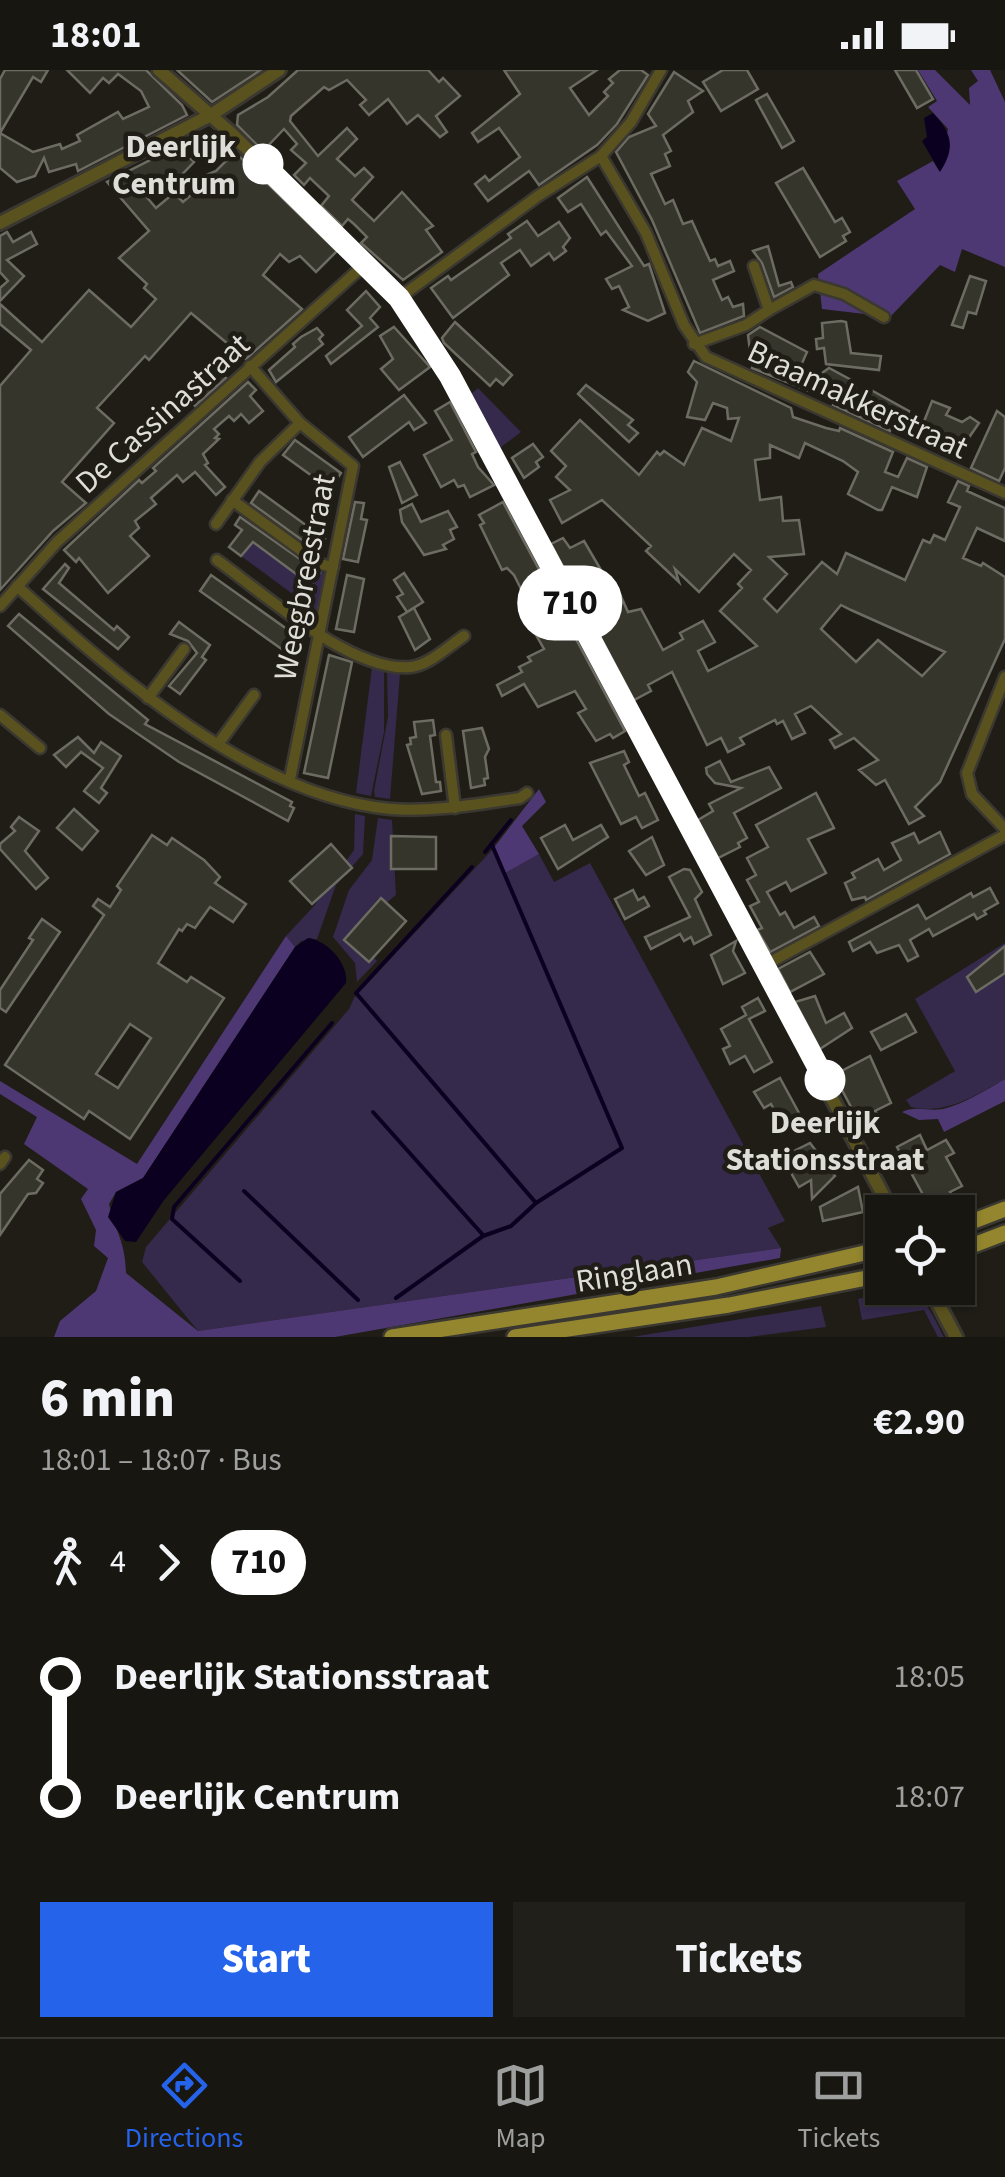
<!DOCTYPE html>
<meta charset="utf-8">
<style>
:root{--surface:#171610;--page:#201f19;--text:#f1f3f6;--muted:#9e9f9f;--line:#363530;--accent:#2563eb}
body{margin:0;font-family:"Source Sans 3",sans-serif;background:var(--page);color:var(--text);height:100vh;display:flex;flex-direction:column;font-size:38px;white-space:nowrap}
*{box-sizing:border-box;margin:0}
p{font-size:32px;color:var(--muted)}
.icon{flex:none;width:55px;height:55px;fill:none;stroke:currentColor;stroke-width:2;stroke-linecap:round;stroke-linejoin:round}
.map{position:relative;height:1267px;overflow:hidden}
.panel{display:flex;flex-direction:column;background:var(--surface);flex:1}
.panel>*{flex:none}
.badge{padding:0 20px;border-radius:32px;font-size:35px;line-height:65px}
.controls{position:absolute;left:865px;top:1125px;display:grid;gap:20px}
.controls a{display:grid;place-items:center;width:110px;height:110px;border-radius:0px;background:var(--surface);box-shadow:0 2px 8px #0004,0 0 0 2px var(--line);font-size:50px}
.map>.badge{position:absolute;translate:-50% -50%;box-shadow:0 0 0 5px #fff}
.legs{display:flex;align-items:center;gap:15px;height:110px;padding:0 40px;font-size:32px}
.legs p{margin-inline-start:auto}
.overview{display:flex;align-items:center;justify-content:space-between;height:170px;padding:0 40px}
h1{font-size:55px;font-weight:800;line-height:75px}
.primary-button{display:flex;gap:20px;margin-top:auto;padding:20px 40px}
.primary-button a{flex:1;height:115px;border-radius:0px;background:var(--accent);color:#fff;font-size:40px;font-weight:800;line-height:115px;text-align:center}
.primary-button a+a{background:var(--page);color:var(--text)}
ul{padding:0 40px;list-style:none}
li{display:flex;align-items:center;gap:35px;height:120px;font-size:38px}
li i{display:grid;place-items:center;width:15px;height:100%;margin:0 12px;background:currentColor}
li i::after{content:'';width:25px;height:25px;margin:-12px;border:8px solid;border-radius:50%;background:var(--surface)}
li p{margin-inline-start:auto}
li:first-child i{background:linear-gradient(#0000 50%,currentColor 0)}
li:last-child i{background:linear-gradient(currentColor 50%,#0000 0)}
.status{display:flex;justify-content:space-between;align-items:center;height:70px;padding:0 50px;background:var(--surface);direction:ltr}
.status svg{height:28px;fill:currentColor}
.dock{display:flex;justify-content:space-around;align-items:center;height:140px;border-top:2px solid var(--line);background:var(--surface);font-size:28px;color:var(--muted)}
.dock a{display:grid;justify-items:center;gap:5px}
.dock .on{color:var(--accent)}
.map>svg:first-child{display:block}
.green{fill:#35294c}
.forest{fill:#4e3873}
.water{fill:#0b001f}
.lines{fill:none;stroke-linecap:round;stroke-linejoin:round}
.stream{stroke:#0b001f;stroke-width:4}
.building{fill:#36352c;stroke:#6d6c62;stroke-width:2.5;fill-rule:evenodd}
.minor-casing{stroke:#3a3831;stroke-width:15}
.tertiary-casing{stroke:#3a3831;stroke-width:18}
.primary-casing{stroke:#3a3831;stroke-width:20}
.minor{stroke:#5a521e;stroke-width:10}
.tertiary{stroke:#5a521e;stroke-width:12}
.primary{stroke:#94862e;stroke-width:15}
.line-1-casing{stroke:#fff;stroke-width:22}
.line-1{stroke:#fff;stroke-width:15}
.stop-1-dot{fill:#fff;stroke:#fff;stroke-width:5}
.labels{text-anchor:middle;stroke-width:9;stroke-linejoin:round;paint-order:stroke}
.stop-label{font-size:32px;font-weight:bold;fill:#deddd8;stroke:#1f1d16;text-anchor:end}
.street-label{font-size:32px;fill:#deddd8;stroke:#1f1d16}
</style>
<div class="status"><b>18:01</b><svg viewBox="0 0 49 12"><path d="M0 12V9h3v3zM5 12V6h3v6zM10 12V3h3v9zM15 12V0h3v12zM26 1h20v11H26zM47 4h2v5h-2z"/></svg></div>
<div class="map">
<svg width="1005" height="1267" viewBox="0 0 1005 1267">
<rect width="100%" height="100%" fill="#1f1d16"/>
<g class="green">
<path d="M478,318L521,362L496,381L470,325Z"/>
<path d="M242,460L310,515L321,501L326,505L320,537L312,544L298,538L302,531L241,486L245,481L233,472Z"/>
<path d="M372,597L384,601V662L371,726L356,723Z"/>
<path d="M387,601L400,604L390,729L375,727L374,721L388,647Z"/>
<path d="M355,744L365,746L363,784L336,815L317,869L301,871L295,877L286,866L314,836L354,780Z"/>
<path d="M378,748L392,750L396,825L385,834L378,829L350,862L377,891L357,912L355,893L333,867L349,820L372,790Z"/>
<path d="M492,780L503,803L539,784L554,812L590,793L785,1151L768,1158L781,1178L198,1261L142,1192L146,1177L349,939L354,928Z"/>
<path d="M1005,873V1009C975,1026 946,1045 911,1037L906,1030L955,1001L915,929Z"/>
<path d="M898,1218C924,1221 933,1246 944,1267H938L924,1240L862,1250L858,1229Z"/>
<path d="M821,1236L826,1257L749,1267H632Z"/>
</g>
<g class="forest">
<path d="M918,0H935L970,35L969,18L978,11L971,0H990L1005,32V197L962,179L955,202L940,195L890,247L822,239L818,204L915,139L897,111L933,91L939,101L948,59L928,37L937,31Z"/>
<path d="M539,719L546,732L522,756L539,784L503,804L492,780Z"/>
<path d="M286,866L295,877L143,1108L116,1122L109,1134C116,1164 125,1170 126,1203L198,1261L781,1178L780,1188L335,1267H54L60,1251L96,1221L108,1188L94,1176L96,1160L81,1129L88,1119L24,1074L37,1047L0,1024V1011L137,1094Z"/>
<path d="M1005,1009V1031L944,1062L938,1049L919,1050L902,1042C915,1035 928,1042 943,1039C964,1034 986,1020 1005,1009Z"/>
</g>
<g class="water">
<path d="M933,43C952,63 956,78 940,102L922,71L927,67L924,48Z"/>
<path d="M308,868C327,870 349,894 346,913L164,1130L136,1172L125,1171L108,1147L116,1122L143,1108L295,877Z"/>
</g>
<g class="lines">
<g class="stream">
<path d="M485,782L511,750"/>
<path d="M472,797L356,923L536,1133"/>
<path d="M373,1042L483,1165"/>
<path d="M244,1121L358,1230"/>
<path d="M240,1211L172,1149L174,1137L332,953"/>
<path d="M396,1228L483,1166L511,1156L536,1133L622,1078L492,775"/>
</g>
</g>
<g class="building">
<path d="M5,0H48L41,12L33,7L0,63L33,82L60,74L62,79L80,71L77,65L118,42L123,49L149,37L141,21L118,4L109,13L103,8L90,23L67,0H146L182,35L187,45L78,101L76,94L49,102L44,88L35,106L17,112L0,98V9Z"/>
<path d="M177,0H261L212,32Z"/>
<path d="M298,0H428L439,12L443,8L460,26L436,46L447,62L440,67L418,45L407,54L388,29L369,45L360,35L366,30L347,10L329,20L324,17L291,46L290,51L318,86L347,58L357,69L337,89L355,106L364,98L373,107L352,130L374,151L402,122L433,156L426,160L442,182L403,210L361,173L367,167L354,154L348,149L342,156L321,136L329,126L310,108L304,115L294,105L306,93L291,80L297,74L284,59L263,81L237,55L238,45L268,27Z"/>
<path d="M504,0H597L570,18L589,45L608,26L604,22L613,13L609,9L620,0H641L648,5L617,54L597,75L539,115L529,101L488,131L475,114L485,106L489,111L520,87L499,58L478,72L472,63L520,24Z"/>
<path d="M723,0H747L758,19L721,41L703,12Z"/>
<path d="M895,0H916L933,29L917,38Z"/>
<path d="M674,2L703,21L688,31L693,42L663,65L671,81L665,84L670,96L651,104L665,134L673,130L683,154L692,151L710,191L715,189L718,196L730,191L734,201L713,210L722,230L728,227L733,237L743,234L744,246L700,263L652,150L616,82L629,67L656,56L648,44Z"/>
<path d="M767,24L794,71L782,78L756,30Z"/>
<path d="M194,68L202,84L191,89L194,92L168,119L156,108L138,117L156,138L174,123L183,132L208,110L204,106L216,101L235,82L337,181L316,202L300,186L289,192L280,184L263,205L302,239L246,289L191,243L149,290L145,286L97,338L114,353L62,412L86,433L53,461L0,520V316L31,280L0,254V234L42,272L89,220L131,257L156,229L144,218L147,214L119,188L149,161L107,112Z"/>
<path d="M803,98L835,152L842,148L850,162L843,166L846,171L820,187L776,113Z"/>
<path d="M587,107L644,196L649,194L665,243L648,251L623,240L629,237L619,216L612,219L606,209L632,196L606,161L601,165L581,134L568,142L558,128Z"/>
<path d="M527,151L538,166L559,152L570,168L563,177L566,181L554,190L549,183L531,196L520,180L501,193L509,205L453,248L431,218L448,206L451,210L511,168L508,164Z"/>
<path d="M7,162L13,172L31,162L37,174L7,190L24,206L0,231V218L8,211L0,202V166Z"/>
<path d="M768,176L779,216L791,212L793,217L774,227L762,193L753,181Z"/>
<path d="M970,206L986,211L976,244L968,242L963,258L952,255Z"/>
<path d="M366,221L380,237L370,248L378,257L331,294L326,286L362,256L347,240Z"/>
<path d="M841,251L846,252L851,283L881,286L879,300L826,294L824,278L817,279L816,269L823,268L822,253Z"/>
<path d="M455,252L512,305L503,315L496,309L490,316L444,273L442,268Z"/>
<path d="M394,257L430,297L399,320L381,299L393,289L380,266Z"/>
<path d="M760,257L807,282L799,300L815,308L829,298L855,312L858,340L869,319L909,341L904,354L894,350L890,361L833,335L837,327L812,316L809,321L752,298L759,277L750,281L748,265Z"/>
<path d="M317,258L323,265L319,269L323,274L276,312L269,300L295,277L293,274L301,267Z"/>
<path d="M694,291L791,338L793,347L826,358L839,361L840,358L893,382L885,402L898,407L907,388L927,397L917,427L892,417L882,440H878L848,424L858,402L843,391L805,373L799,388L770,375V388L755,390L760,430L781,427L783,451L799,450L804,484L769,487L787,504L764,529L777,542L822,492L837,504L846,483L905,510L923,470L930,473L934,465L945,470L960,437L948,432L958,411L969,416L967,421L1005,438V471L977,458L963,488L981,496L983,493L1005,507V569L940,712L915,737L924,746L909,754L885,710L876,715L859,700L878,690L854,668L835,678L830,670L841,664L811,636L795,644L805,663L792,669L783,651L777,654L775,650L740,668L744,674L728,682L721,668L707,675L672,602L648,615L651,621L634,630L551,474L563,468L570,478L584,471L615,524L619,522L628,542L641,539L663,580L683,569L680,563L703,551L715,572L698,581L708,601L757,576L720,541L742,518L738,514L751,500L734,484L699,522L675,499L679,512L646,481L651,476L602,430L562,453L550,430L570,420L556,407L566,396L551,381L580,350L639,405L657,382L660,385L664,381L684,395L702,358L731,371L739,348L728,349L727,338L713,333L705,350L687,347L697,312L688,302ZM841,535L851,540L945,582L922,606L878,570L856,592L821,559Z"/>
<path d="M213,296L226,308L195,336L182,323L196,306L201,310Z"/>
<path d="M248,312L256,320L250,326L263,341L249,353L241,344L234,351L229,346L214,359L219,364L215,368L219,369L203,384L208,393L205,395L225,417L216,425L195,402L183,412L177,405L151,428L156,434L135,451L139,458L130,466L149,486L108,523L79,488L76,492L64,480L139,410L142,413L156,401L153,398Z"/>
<path d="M586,315L633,350L628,355L638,363L629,372L578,324Z"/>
<path d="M404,325L426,353L414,360L409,352L363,387L349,367Z"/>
<path d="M932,331L950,338L946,345L962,352L970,347L979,353L963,376L923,354Z"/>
<path d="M450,332L476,382L472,384L478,397L494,415L470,427L464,415L458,417L454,410L441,417L424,385L452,370L435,341Z"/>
<path d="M997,341L1005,347V398L999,411L971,398Z"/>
<path d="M295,370L341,403L330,419L283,385Z"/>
<path d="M533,374L543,387L536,392L539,397L524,408L512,388Z"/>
<path d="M400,392L417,425L402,433L389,397Z"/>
<path d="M259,421L325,469L317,481L251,433Z"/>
<path d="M355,432L364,433L361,449L367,450L358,492L343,489Z"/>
<path d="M503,432L625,661L613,668L610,664L596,671L578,643L586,639L575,621L538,637L524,614L502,626L497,615L522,602L519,597L531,591L528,587L544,579L524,544L532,540L522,521L514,505L507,498L502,500L480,455L484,453L479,445Z"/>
<path d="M412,434L421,452L448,441L457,457L450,460L454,469L443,475L446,479L424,485L402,452L400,440Z"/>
<path d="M240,447L320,503L311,515L253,472L241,486L229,477L242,460L235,455Z"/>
<path d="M65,494L69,498L59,513L114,560L117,556L129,567L118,579L43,519Z"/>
<path d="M404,503L423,532L407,542L397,527L403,524L394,510Z"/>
<path d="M211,505L298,567L296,571L299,573L290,585L200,521Z"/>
<path d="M347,505L364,509L354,562L336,559Z"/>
<path d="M414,538L430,569L415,580L399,547Z"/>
<path d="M19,544L148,650L145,654L292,732L290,736L294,738L288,751L179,692L109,644L8,556Z"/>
<path d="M179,552L210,575L202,587L206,590L180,624L169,616L197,583L188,571L170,564Z"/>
<path d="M329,585L352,592L328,708L304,703Z"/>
<path d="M433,650L435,665L430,666L436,712H440L441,721L422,724L407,675L411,674L410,668L416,667L414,652Z"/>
<path d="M482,658L489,679L485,687L488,708L484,709L485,715L471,718L463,661Z"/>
<path d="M78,667L94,683L101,672L121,686L101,718L107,723L99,733L84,721L103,698L81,682L66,697L54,685Z"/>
<path d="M624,681L629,692L624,695L639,726L645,723L658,750L642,758L636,747L621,754L590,693Z"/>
<path d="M720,691L731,712L769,697L781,718L734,743L747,768L738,773L740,777L718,788L698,750L713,741L709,734L741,718L715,713L707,704L706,698Z"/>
<path d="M816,723L834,758L808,769L826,803L791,821L786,812L767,822L780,845L785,842L794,858L814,847L819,856L770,882L757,860L762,858L750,836L759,832L747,810L756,805L747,788L768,777L756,755Z"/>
<path d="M74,739L98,761L82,780L57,758Z"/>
<path d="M19,747L39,761L25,781L48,808L36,819L0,779V774L15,761L11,757Z"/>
<path d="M565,755L573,770L601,755L608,767L558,799L541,768Z"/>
<path d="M940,762L950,784L866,830L865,827L852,830L845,813L855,808L852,803L878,789L884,800L901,790L892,773L914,763L919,773Z"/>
<path d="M152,765L167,775L172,768L204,790L220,807L215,813L246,834L233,852L210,837L195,858L187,854L182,861L179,859L158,893L187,912L191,907L224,928L130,1069L89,1041L84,1049L5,995L104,845L93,836L98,829L110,837L121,820L117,816ZM130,954L151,968L118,1018L96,1004Z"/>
<path d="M391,766L436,767V799H391Z"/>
<path d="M652,767L664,795L646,805L629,781Z"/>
<path d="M331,774L352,798L312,834L290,811Z"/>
<path d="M684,799L690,800L702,822L695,829L711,865L694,874L691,867L684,871L680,864L651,879L645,867L690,847L669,807Z"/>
<path d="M990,818L998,833L984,841L986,844L977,849L974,844L933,866L929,859L910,870L918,886L908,891L899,875L877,883L870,872L853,881L849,872L918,835L926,849L971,823L973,827Z"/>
<path d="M633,820L638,830L644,827L649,836L625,849L615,829Z"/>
<path d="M381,828L406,851L369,892L344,870Z"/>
<path d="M42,849L60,862L6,942L0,938V920L33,870L29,868Z"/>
<path d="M736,871L733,881L745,903L723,914L711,885Z"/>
<path d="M1005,876V903L976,922L967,907Z"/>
<path d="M810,882L824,904L790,922L778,899Z"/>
<path d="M815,926L826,953L844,943L852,958L820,979L795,932Z"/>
<path d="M758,928L765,941L749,949L772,992L754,1002L745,986L730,994L723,979L730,976L721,959L746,945L742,937Z"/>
<path d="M906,944L916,962L881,980L871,962Z"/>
<path d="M870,986L891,1033L875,1041L878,1045L868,1051L865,1046L858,1050L834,1005Z"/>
<path d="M780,1008L799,1043L781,1053L771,1034L764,1038L754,1022Z"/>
<path d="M920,1065L927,1080L946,1070L954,1083L946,1087L962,1116L950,1122L954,1130L932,1141L897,1077Z"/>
<path d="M810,1073L835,1106L812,1129L811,1110L799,1117L790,1101L801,1095L794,1081Z"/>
<path d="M29,1090L43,1100L37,1109L43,1113L36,1123L28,1124L0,1165V1124Z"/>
<path d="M858,1117L863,1142L823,1151L820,1137Z"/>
</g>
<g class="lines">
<g class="minor-casing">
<g id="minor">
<path d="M601,86L646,163L684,255L706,287L1005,423"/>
<path d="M399,228L538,126L601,86L631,52L661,0"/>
<path d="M769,240L814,215L844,224L884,247"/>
<path d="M694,274L746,255L769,240L754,196"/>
<path d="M250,296L300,353L353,396L290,709"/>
<path d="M232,430L320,494L333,497"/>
<path d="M216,454L260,392L300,353"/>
<path d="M217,490C263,523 352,603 411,597C429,595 449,576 464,566"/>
<path d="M17,516C115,605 254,727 391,739C435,742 477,734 520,728L527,723"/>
<path d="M0,536L57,472L364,195"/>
<path d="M1005,607L967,703L972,724L1005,759"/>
<path d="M148,628L184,579"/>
<path d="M0,645L40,678"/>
<path d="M446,665L455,738"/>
<path d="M219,673L254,625"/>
<path d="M763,896L1005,765"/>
<path d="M0,1094L5,1087"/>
</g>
</g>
<g class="tertiary-casing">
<g id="tertiary">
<path d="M159,0L232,64L399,228L451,307L892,1142"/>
<path d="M0,153L211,45L279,0"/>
<path d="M930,1218L956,1267"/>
</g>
</g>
<g class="primary-casing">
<g id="primary">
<path d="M958,1157L1005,1139"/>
<path d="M958,1181L1005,1163"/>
<path d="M392,1267L716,1217L882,1179"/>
<path d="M515,1267L729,1235L882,1205"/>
</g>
</g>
<use href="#minor" class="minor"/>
<use href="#tertiary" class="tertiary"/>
<use href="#primary" class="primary"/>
</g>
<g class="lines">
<g class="line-1-casing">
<path id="line-1" d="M263,94L399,228L450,306L825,1010"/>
</g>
<use href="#line-1" class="line-1"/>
</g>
<g class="stop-1-dot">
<circle cx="263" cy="94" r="18"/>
<circle cx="825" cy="1010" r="18"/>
</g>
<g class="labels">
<g class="stop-label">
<text x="236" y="87">Deerlijk<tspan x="236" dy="37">Centrum</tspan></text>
<text x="825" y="1063" text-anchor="middle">Deerlijk<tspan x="825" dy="37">Stationsstraat</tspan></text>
</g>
<g class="street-label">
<text transform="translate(858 329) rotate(25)" y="11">Braamakkerstraat</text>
<text transform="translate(162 343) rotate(-42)" y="11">De Cassinastraat</text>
<text transform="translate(304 507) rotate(-79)" y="11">Weegbreestraat</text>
<text transform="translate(634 1202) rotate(-9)" y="11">Ringlaan</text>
</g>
</g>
</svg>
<div class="controls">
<a><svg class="icon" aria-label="locate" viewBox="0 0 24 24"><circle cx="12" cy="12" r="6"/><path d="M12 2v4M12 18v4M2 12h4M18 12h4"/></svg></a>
</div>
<b class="badge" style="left:570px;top:533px;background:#fff;color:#111">710</b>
</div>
<section class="panel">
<div class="overview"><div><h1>6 min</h1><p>18:01 – 18:07 · Bus</p></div><b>€2.90</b></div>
<div class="legs"><svg class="icon" aria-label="walk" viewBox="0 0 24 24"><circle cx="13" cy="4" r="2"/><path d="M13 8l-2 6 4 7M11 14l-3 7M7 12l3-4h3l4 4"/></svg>4<svg class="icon" aria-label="forward" viewBox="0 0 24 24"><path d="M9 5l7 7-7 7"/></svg><b class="badge" style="background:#fff;color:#111">710</b></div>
<ul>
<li><i style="color:#fff"></i><b>Deerlijk Stationsstraat</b><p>18:05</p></li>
<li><i style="color:#fff"></i><b>Deerlijk Centrum</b><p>18:07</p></li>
</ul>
<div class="primary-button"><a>Start</a><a>Tickets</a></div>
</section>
<nav class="dock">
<a class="on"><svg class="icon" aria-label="directions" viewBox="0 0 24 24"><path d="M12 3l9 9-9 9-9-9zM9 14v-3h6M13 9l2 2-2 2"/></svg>Directions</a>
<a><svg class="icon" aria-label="map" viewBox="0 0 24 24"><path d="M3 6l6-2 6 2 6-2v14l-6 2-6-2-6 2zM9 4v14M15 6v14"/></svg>Map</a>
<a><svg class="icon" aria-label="tickets" viewBox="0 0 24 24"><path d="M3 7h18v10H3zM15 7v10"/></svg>Tickets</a>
</nav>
